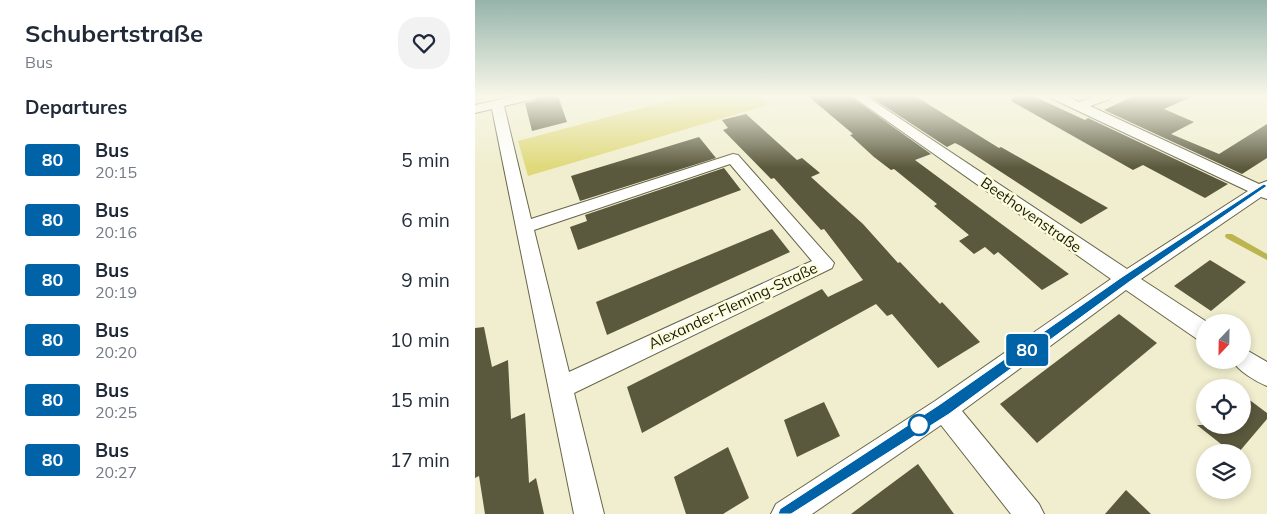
<!DOCTYPE html>
<meta charset="utf-8">
<style>
:root{--surface:#fff;--page:#f2f2f3;--text:#1f2937;--muted:#747a83}
body{margin:0;font-family:Mulish,sans-serif;background:var(--page);color:var(--text);height:100vh;display:flex;flex-direction:column;font-size:19px;white-space:nowrap}
*{box-sizing:border-box;margin:0}
p{font-size:16px;color:var(--muted)}
.icon{flex:none;width:28px;height:28px;fill:none;stroke:currentColor;stroke-width:2;stroke-linecap:round;stroke-linejoin:round}
.map{position:relative;flex:1;overflow:hidden}
.details{display:flex;flex-direction:column;background:var(--surface);width:475px}
.details>*{flex:none}
.badge{padding:0 10px;border-radius:4px;font-size:18px;line-height:32px}
.needle{width:32px;rotate:202deg}
.tools{position:absolute;left:721px;top:314px;display:grid;gap:10px}
.tools a{display:grid;place-items:center;width:55px;height:55px;border-radius:50%;background:var(--surface);box-shadow:0 2px 8px #0003;font-size:25px}
.map>.badge{position:absolute;translate:-50% -50%;box-shadow:0 0 0 2px #fff}
h2{padding:0 25px;font-size:19px;line-height:45px}
.round{display:grid;place-items:center;flex:none;width:52px;height:52px;border-radius:20px;background:var(--page)}
.overview{display:flex;align-items:center;justify-content:space-between;height:85px;padding:0 25px}
h1{font-size:24px;font-weight:700;line-height:38px}
ul{padding:0;list-style:none}
li{display:flex;align-items:center;gap:15px;height:60px;padding:0 25px}
li div{flex:1}
li b{display:block;font-size:19px}
li em{font-style:normal}
li .badge{min-width:55px;font-weight:700;text-align:center}
main{display:flex;flex:1;min-height:0}
.map>svg:first-child{display:block}
.green{fill:#dfd97a}
.lines{fill:none;stroke-linecap:round;stroke-linejoin:round}
.stream{fill:#bcb54f;fill-rule:evenodd}
.building{fill:#5a593d}
.street-casing{stroke:#676548;stroke-width:2}
.street{fill:#fff;fill-rule:evenodd}
.line{fill:#0062a7;stroke:#fff}
.stop-dot{fill:#fff;stroke:#0062a7;stroke-width:2.5}
.labels{text-anchor:middle;stroke-width:5;stroke-linejoin:round;paint-order:stroke}
.street-label{font-size:15px;fill:#1a190d;stroke:#fdfcdb}
</style>
<main>
<section class="details">
<div class="overview"><div><h1>Schubertstraße</h1><p>Bus</p></div><a class="round"><svg class="icon" aria-label="heart" viewBox="0 0 24 24"><path d="M12 20l-8-8c-3-5 5-10 8-4 3-6 11-1 8 4z"/></svg></a></div>
<h2>Departures</h2>
<ul>
<li><span class="badge" style="background:#0062a7;color:#fff">80</span><div><b>Bus</b><p>20:15</p></div><em>5 min</em></li>
<li><span class="badge" style="background:#0062a7;color:#fff">80</span><div><b>Bus</b><p>20:16</p></div><em>6 min</em></li>
<li><span class="badge" style="background:#0062a7;color:#fff">80</span><div><b>Bus</b><p>20:19</p></div><em>9 min</em></li>
<li><span class="badge" style="background:#0062a7;color:#fff">80</span><div><b>Bus</b><p>20:20</p></div><em>10 min</em></li>
<li><span class="badge" style="background:#0062a7;color:#fff">80</span><div><b>Bus</b><p>20:25</p></div><em>15 min</em></li>
<li><span class="badge" style="background:#0062a7;color:#fff">80</span><div><b>Bus</b><p>20:27</p></div><em>17 min</em></li>
</ul>
</section>
<div class="map">
<svg width="792" height="514" viewBox="0 0 792 514">
<rect width="100%" height="100%" fill="#f0eece"/>
<path class="green" d="M212,96H286L296,104L53,176L43,141Z"/>
<g class="lines">
<path class="stream" d="M751,234H757L792,254V260L751,238L750,236Z"/>
</g>
<g class="building">
<path d="M64,96H83L92,122L57,131L50,103L60,101Z"/>
<path d="M333,96H375L456,154L440,160L594,274L567,290L523,252L519,255L510,247L499,254L484,241L494,235L459,206L462,204L419,169L416,170L399,157L375,135L378,134Z"/>
<path d="M394,96H440L524,148L526,147L633,208L606,224L486,146L480,143L472,147Z"/>
<path d="M539,96H558L610,120L613,118L753,184L730,198L668,165L658,170L536,101Z"/>
<path d="M659,96H718L689,109L719,122L696,134L744,154L792,124V158L767,174L629,110Z"/>
<path d="M271,114L322,160L327,158L345,173L336,177L388,224L423,263L425,262L465,304L467,302L505,342L463,368L417,314L412,316L401,304L167,433L152,387L347,289L353,297L388,280L349,229L346,230L299,178L296,179L248,130L253,128L247,120Z"/>
<path d="M224,137L241,158L105,201L96,176Z"/>
<path d="M249,168L266,190L103,250L95,227L112,221L110,215Z"/>
<path d="M297,229L315,252L132,335L121,302Z"/>
<path d="M735,260L771,282L736,311L699,286Z"/>
<path d="M644,314L682,343L562,443L525,404Z"/>
<path d="M9,327L17,367L33,360L36,419L50,413L54,483L61,478L69,514H10L4,476L0,478V328Z"/>
<path d="M768,395L792,413V419L764,452H756L722,425H768Z"/>
<path d="M349,402L365,436L322,457L309,420Z"/>
<path d="M253,447L274,498L248,514H211L199,477Z"/>
<path d="M443,464L479,514H376L408,490Z"/>
<path d="M651,490L676,514H630Z"/>
</g>
<g class="lines">
<g class="street-casing">
<g id="street">
<path d="M42,96H62L60,99L29,106L56,219L258,154L263,155L359,263L357,268L99,393L129,514H99L17,109L0,113V105ZM255,164L337,261L94,372L59,230Z"/>
<path d="M377,96H391L652,269L773,191L578,99L576,96H591L604,102L621,96H637L635,99L615,106L784,184L792,181V199L786,197L666,279L732,322H730V342L722,339L651,290L487,411L564,504L569,514H536L466,425L337,514H296L301,504L460,401L636,279Z"/>
<path d="M768,348L792,362V386C780,381 763,371 757,360H768Z"/>
</g>
</g>
<use href="#street" class="street"/>
</g>
<linearGradient id="sky" x2="0" y2="1"><stop stop-color="#96b4ab"/><stop offset="0.57" stop-color="#f8f7e9"/><stop offset="1" stop-color="#f8f7e9" stop-opacity="0"/></linearGradient>
<rect width="792" height="168" fill="url(#sky)"/>
<path class="line" d="M789,184L792,186L654,282L474,414L316,514H303L305,509L464,405L647,277Z"/>
<circle class="stop-dot" cx="444" cy="425" r="10"/>
<g class="labels">
<g class="street-label">
<text transform="translate(556 215) rotate(35)" y="5">Beethovenstraße</text>
<text transform="translate(258 306) rotate(-25)" y="5">Alexander-Fleming-Straße</text>
</g>
</g>
</svg>
<div class="tools">
<a><svg class="needle" viewBox="-14 -14 28 28"><path d="M0-13l5 13h-10z" fill="#e53935"/><path d="M0 13l5-13h-10z" fill="#747a83"/></svg></a>
<a><svg class="icon" aria-label="locate" viewBox="0 0 24 24"><circle cx="12" cy="12" r="6"/><path d="M12 2v4M12 18v4M2 12h4M18 12h4"/></svg></a>
<a><svg class="icon" aria-label="layers" viewBox="0 0 24 24"><path d="M12 4l9 5-9 5-9-5zM3 14l9 5 9-5"/></svg></a>
</div>
<b class="badge" style="left:552px;top:350px;background:#0062a7;color:#fff">80</b>
</div>
</main>
